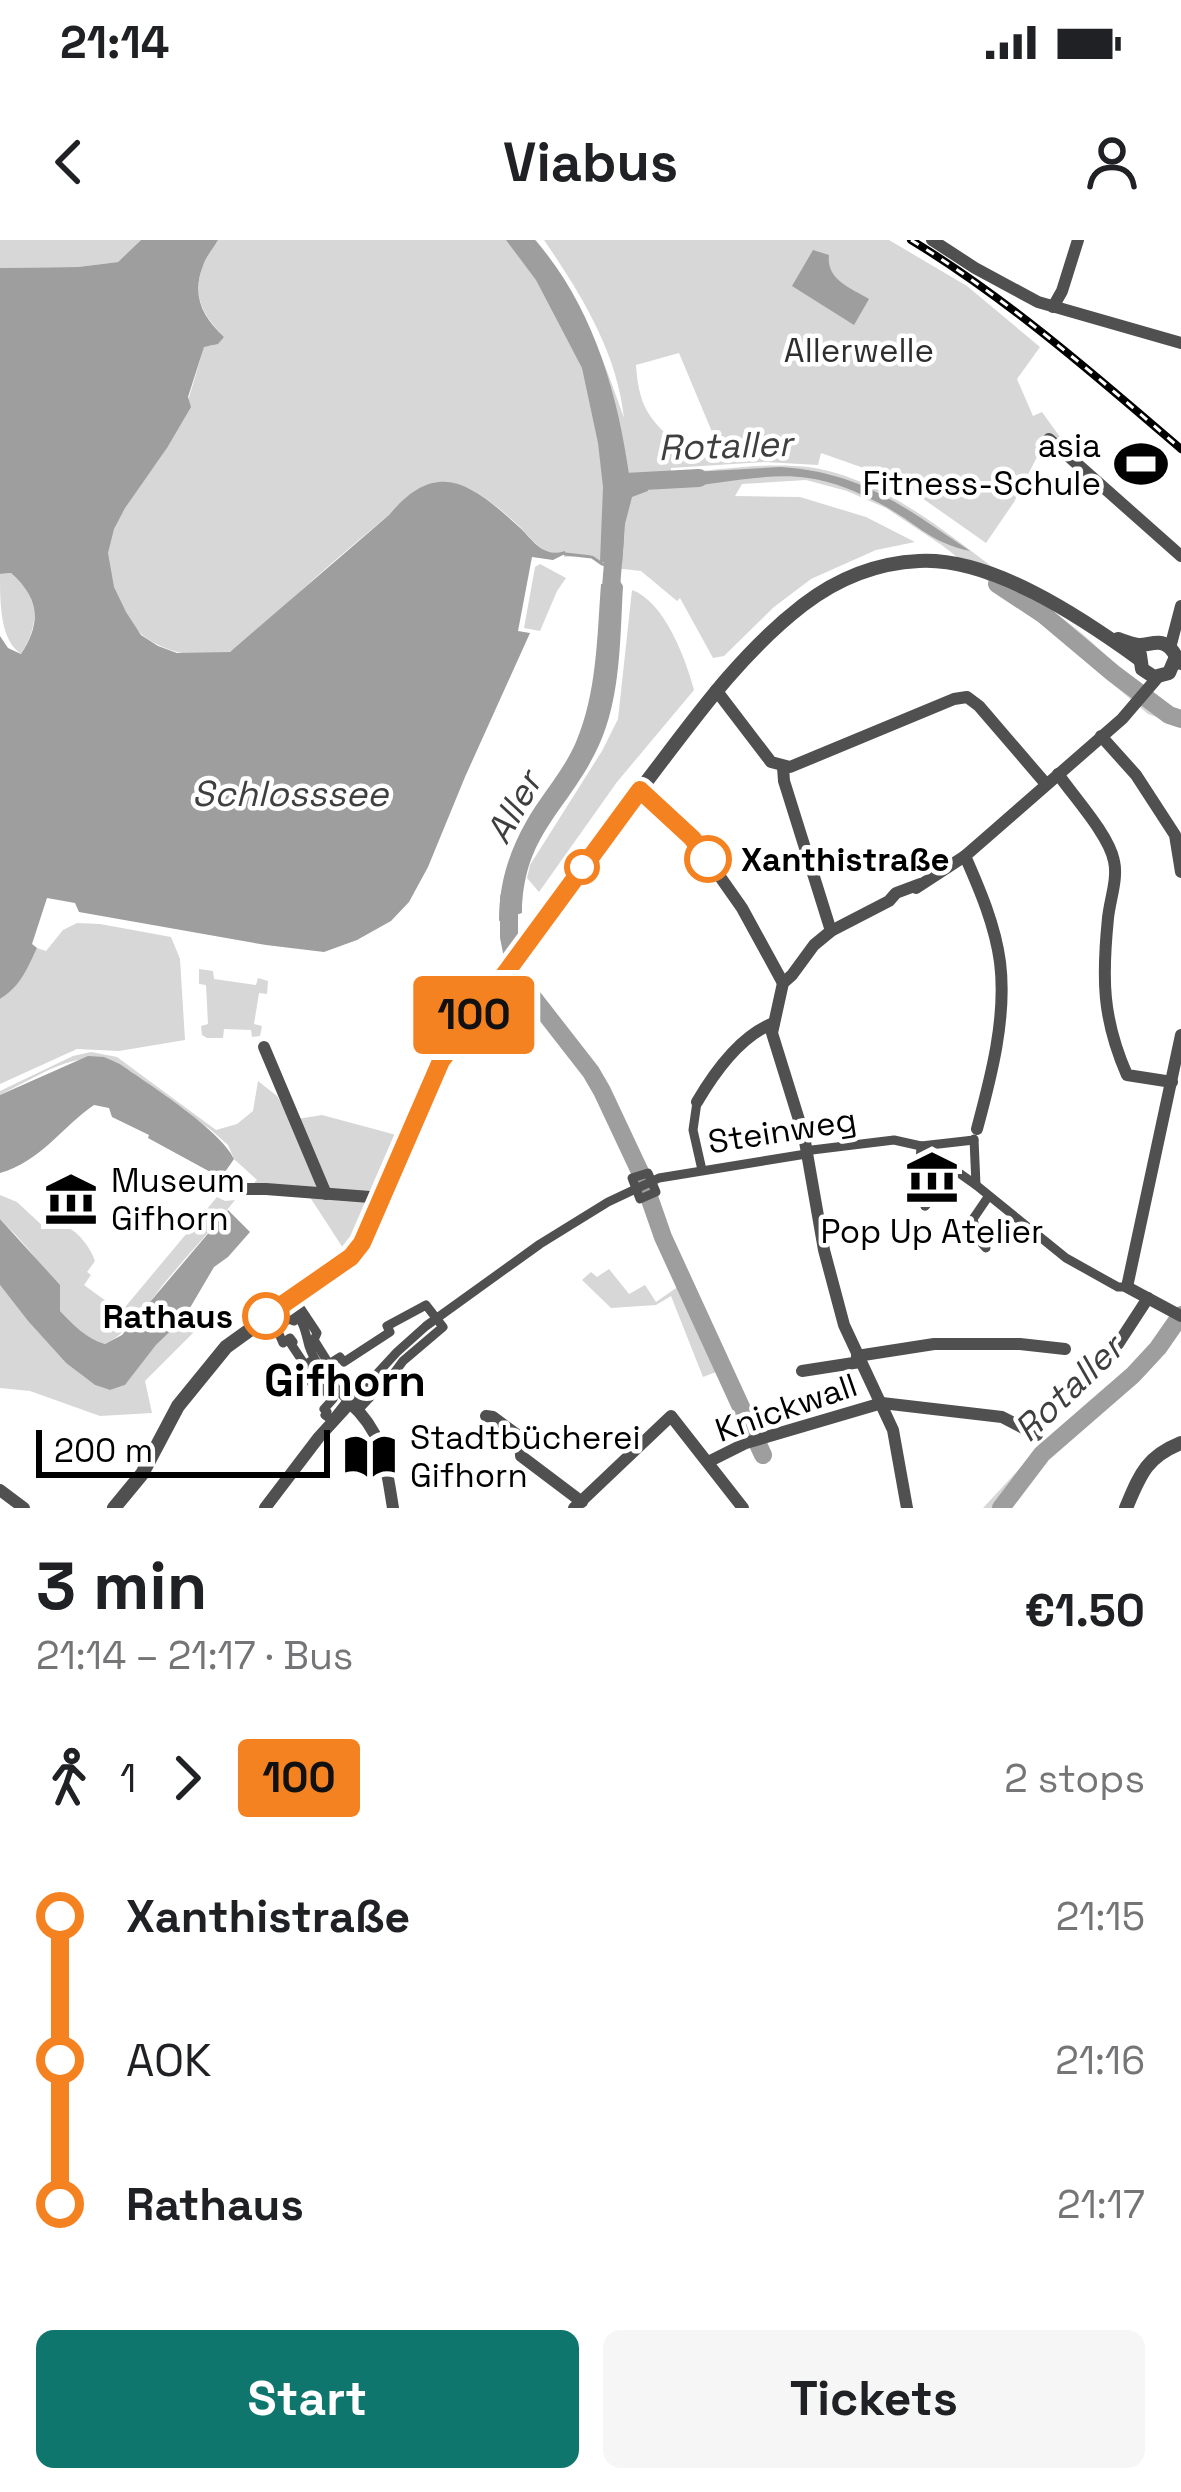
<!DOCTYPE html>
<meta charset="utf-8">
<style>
:root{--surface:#fff;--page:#f6f6f6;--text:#202124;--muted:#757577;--accent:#0f766e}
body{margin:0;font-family:"Space Grotesk",sans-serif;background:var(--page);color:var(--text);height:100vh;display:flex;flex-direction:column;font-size:45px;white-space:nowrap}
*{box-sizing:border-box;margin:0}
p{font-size:39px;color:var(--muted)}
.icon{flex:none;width:66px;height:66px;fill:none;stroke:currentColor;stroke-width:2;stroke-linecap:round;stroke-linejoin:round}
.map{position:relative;height:1268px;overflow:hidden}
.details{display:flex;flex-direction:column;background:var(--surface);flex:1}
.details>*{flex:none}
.badge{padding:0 24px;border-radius:9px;font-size:42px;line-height:78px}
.scale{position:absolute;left:36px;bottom:30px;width:294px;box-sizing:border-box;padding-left:12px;border:6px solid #000;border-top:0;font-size:33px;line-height:42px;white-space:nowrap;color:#000;-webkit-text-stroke:9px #fff;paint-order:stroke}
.map>.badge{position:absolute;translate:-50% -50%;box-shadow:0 0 0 6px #fff}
.legs{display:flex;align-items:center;gap:18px;height:132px;padding:0 36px;font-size:39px}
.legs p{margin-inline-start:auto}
.summary{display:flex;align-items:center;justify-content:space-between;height:204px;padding:0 36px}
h1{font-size:66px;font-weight:600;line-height:90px}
.button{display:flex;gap:24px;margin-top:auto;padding:24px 36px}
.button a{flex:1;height:138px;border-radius:18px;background:var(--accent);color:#fff;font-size:48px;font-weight:600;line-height:138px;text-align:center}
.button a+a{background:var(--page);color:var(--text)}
ul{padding:0 36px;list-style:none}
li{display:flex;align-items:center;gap:42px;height:144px;font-size:45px}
li i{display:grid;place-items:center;width:18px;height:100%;margin:0 15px;background:currentColor}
li i::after{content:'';width:30px;height:30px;margin:-15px;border:9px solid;border-radius:50%;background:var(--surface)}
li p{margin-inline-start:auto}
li:first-child i{background:linear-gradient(#0000 50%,currentColor 0)}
li:last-child i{background:linear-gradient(currentColor 50%,#0000 0)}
.status{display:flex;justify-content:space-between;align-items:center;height:84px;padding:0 60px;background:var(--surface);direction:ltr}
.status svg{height:33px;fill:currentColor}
header{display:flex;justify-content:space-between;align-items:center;height:156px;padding:0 36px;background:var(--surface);font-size:54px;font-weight:600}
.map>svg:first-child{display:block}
.green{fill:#d7d7d7;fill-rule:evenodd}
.water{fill:#9e9e9e}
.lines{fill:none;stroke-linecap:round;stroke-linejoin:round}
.stream{stroke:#9e9e9e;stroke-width:3}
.river{stroke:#9e9e9e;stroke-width:18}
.pedestrian{stroke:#505050;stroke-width:9}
.minor{stroke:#505050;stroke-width:12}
.tertiary{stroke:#505050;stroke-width:14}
.rail-casing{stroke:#000;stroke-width:8}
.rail{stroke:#fff;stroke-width:3;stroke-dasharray:9;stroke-linecap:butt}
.line-1-casing{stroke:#fff;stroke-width:27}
.line-1{stroke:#f58220;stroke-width:18}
.stop-1-dot{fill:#fff;stroke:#f58220;stroke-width:6}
.labels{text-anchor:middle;stroke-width:9;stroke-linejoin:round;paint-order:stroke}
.park-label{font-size:33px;fill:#2e2e2e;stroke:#fff}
.poi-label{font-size:33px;fill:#000;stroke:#fff;text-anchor:start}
.stop-label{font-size:33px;font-weight:bold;fill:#000;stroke:#fff;text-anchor:start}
.street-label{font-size:33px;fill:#000;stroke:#fff}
.water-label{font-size:36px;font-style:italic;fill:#3f3f3f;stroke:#fff}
.district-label{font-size:45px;font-weight:bold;fill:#000;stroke:#fff}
</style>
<div class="status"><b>21:14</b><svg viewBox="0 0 49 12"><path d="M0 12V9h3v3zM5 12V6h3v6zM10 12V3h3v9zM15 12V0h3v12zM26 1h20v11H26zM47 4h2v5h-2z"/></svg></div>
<header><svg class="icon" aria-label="back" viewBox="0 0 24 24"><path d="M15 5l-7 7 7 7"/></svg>Viabus<svg class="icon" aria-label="person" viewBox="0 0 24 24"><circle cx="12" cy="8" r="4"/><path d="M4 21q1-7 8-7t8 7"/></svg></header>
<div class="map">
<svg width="1181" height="1268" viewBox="0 0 1181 1268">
<rect width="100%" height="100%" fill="#fff"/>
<g class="green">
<path d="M0,0H141L118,22L78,27L0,28Z"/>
<path d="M218,0H536C579,53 602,115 624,178C617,112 581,54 544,0H889L967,46L1040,107L1017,139L1033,176L1042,172L1060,197L1037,217L1014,262L986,303L895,239L821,213L818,225L765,222L671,228V234C716,230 764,222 808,227C880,237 943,290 999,332C1026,352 1054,371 1080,392C1112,418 1142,456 1181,471V486L1148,474L1016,363L943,306L886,268L847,251L806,240L742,244L735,256L800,257L866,277L915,302L876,310L811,339L774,367L724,416L713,418L680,358L677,361L641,331L605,327L592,315L564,317L565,312L548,313C536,306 529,296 519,286C473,244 437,218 389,275C356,302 323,330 292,359C277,372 247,406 229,412C203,422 153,411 136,388C122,368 105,338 108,312C113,271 145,242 166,209C185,179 194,140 204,106H211L224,97C204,76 191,56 203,26C206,16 214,8 218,0ZM679,113L720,211L686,213C654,182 639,174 636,125Z"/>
<path d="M540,324L566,338L557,351L540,391L524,388L535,327Z"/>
<path d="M11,333C39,358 41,381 21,414C0,400 0,364 0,334Z"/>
<path d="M632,350C664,361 686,419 694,450L617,542L539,652L527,638L530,625L602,511L618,479Z"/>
<path d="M77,683L100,684L171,697L180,719L185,800L119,811L77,809L0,844V759C21,746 27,729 37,708L46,711L63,690Z"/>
<path d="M199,729L213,731L214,739L256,745L258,738L268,741L267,754L259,753L254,784L262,786L260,796L252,797L251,790L224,789L223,798H207L202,795L201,786L208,784L206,745L199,744Z"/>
<path d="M91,812L117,817L216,890L237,884L253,871L258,841L277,856L291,880L322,875L400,896L351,1007L343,1008L304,948L252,945L257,940L234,919L228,905L211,890L120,824C80,805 36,838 0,855V851L73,816Z"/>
<path d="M0,955L17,962L46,989H55L62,985C77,989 91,1008 95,1021L87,1032L91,1035L84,1045L121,1072L217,957L225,961L235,960C215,986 193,1009 172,1034C150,1059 135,1089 105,1104C85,1098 74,1085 60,1071C62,1042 20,999 0,979Z"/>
<path d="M609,1029L629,1054L645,1045L656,1062L679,1046L716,1132L703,1137L671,1056L656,1065L611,1068L582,1040L591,1032L597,1037Z"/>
<path d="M0,1045L28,1081L66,1123L95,1145L110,1150L125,1145L156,1105L184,1078L194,1092L145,1141L152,1173L100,1176L30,1151L0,1148Z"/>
<path d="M1181,1066V1087L1168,1108L1141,1137L1054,1213L1007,1268H983L1046,1200L1134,1130L1167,1089Z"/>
</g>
<g class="water">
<path d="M141,0H218C214,8 206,16 203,26C191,56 203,77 224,97L218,104L204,107L188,157L191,167L167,208L125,268L114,289L108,313L114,347L126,372L141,395L158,406L177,413L230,412L389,275C437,217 472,244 518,286C534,300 541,318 565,311V314L553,320L532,317L518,391L530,393L465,537L428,627L409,662L391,681L357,700L324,712L266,705L79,672L75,663L47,658L32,704L37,708C27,729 21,746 0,759V396L8,408L21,414C42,382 39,358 11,333L0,334V28L78,27L118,22Z"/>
<path d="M506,0H535C592,65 617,150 629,234L645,235L648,251L632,257L625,284L622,323L600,322L603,247L598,203L582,128L536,40Z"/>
<path d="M813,10L829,15C826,40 851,48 869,59L854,85L792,46Z"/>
<path d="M780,227C862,232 904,267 970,311C930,303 914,281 879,263C858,252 832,241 808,238C769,232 717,244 677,248L675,233Z"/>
<path d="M605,341H620L623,346C620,398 621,457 599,505C569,571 523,593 522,673L499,681C499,645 508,614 526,582C541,555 563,532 576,502C597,453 597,397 601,344H605Z"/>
<path d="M88,816L104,817L120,824C148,844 221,890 234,919L225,932L214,934L148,898L149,895L112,877L109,868L94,865C62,887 40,922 0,933V855Z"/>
<path d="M228,970L250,992L228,1017L214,1027L184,1078L156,1105L125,1145L110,1150L95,1145L66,1123L28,1081L0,1045V979L60,1045V1071C74,1085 85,1098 105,1104L122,1095Z"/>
</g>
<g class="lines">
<path class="stream" d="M565,314L592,317L602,324L613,326"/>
<g class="river">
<path d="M625,242L699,238"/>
<path d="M997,344L1044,375L1113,433L1169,475L1181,479"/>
<path d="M610,360L615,298"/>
<path d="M509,658V697L517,737L591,832L602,851L641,934L663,997L763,1215"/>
<path d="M1001,1268L1042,1214L1133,1135L1158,1108L1181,1075"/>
</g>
<g class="pedestrian">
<path d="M697,862L693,890L702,930"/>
<path d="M974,899L976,945"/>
<path d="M920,922L921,906L974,900"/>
<path d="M648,933L656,952L640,959L632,938Z"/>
<path d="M919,936L925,966"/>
<path d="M942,947L944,942"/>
<path d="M925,966L938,953"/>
<path d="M986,1008L978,999L973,979L988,957"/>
<path d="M355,1022L357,1023"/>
<path d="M426,1065L443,1087L403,1121L389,1140L388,1138L362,1166L353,1160L347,1161L332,1180L325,1175L327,1172L324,1169L333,1159L322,1148L314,1147L308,1137L317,1129L311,1121L305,1125L291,1104L293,1102L290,1098L283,1103L276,1087L289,1079L294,1081L296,1075L292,1074L299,1066L317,1093L314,1100L329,1124L340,1117L344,1122L390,1092L387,1086Z"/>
<path d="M293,1070C304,1082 305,1091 309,1106C316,1127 335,1148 350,1163L397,1112L426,1086L540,1004L608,962L659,938L806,914L812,910L894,900L921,906L976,945L1066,1018L1118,1047H1127"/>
</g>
<g class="minor">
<path d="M932,0L975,28L1038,62L1181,103"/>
<path d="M1053,67L1062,51L1078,0"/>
<path d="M1049,199L1181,316"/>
<path d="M1170,408L1181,366"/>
<path d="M716,450L771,522L790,527L954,459L967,457L979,466L1046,544"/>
<path d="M1101,496L1136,535L1175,595L1181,632"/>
<path d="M783,527L784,541L831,691"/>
<path d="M1058,534C1074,557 1109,595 1114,621C1118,639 1110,659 1108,678C1102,738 1102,778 1127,835L1172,842"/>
<path d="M640,551L697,604L742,668L783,743"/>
<path d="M965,616C980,650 995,685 1000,722C1007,777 991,837 977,889"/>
<path d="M916,648L965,616L996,589L1122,479L1158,437"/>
<path d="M1181,795L1127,1047L1181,1076"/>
<path d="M264,807L326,954"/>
<path d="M697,862C714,833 741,795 774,783"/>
<path d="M218,949H266L383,958"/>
<path d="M1118,1104L1148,1058"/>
<path d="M857,1116L934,1104H1020L1065,1109"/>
<path d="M802,1131L860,1122"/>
<path d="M486,1176L493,1177L520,1197L521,1216L582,1262"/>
<path d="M708,1222L746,1203L882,1163L1002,1177L1037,1195"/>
<path d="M0,1250L24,1268"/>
<path d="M265,1268L319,1197L350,1163C384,1193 386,1226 393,1268"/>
<path d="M574,1268L671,1176L743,1268"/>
<path d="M907,1268L893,1190L844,1085L824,1010L804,896L772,793L783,743L792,735L814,705L831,691L889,661L896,653L920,644"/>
</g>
<g class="tertiary">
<path d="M1118,399C1124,401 1131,404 1138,405C1148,406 1159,398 1169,407C1174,411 1176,418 1181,423"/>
<path d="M1140,415L1142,429L1154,437L1169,433L1175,419"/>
<path d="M114,1268L142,1234L178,1166L226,1107L351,1017L362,1003C392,945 408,875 442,820C461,789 485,761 506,732C547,675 588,619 630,563C684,494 732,420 803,365C837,339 876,323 919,321C992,317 1082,378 1139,419"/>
<path d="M1126,1268C1140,1235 1146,1217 1181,1203"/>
</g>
<g class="rail-casing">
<path id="rail" d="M911,0C1008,59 1095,135 1181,209"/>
</g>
<use href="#rail" class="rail"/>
</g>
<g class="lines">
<g class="line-1-casing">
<path id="line-1" d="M266,1076L351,1017L362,1003L441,821L640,550L692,598L708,619"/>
</g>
<use href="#line-1" class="line-1"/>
</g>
<defs>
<g id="stadium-bare" transform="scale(4.14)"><path d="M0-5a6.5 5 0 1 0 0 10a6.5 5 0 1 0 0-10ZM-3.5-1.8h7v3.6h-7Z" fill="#000" stroke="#fff" stroke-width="2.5" paint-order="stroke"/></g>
<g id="museum-bare" transform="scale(4.14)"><path d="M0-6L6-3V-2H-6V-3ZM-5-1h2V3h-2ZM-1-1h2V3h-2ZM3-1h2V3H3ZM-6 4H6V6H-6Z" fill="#000" stroke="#fff" stroke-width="2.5" paint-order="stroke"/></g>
<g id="library-bare" transform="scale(4.14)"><path d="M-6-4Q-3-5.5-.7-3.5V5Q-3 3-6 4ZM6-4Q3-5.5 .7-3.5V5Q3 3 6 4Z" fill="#000" stroke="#fff" stroke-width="2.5" paint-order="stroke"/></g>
</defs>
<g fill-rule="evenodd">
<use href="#stadium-bare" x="1141" y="224"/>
<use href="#museum-bare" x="932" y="937"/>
<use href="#museum-bare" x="71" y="959"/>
<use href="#library-bare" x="370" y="1216"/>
</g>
<g class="stop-1-dot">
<circle cx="708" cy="619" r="21"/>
<circle cx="582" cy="627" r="15"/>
<circle cx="266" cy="1076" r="21"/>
</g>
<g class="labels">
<g class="park-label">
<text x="859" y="122">Allerwelle</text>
</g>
<g class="poi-label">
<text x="1101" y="217" text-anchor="end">asia<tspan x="1101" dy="38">Fitness-Schule</tspan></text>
<text x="111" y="952">Museum<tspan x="111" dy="38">Gifhorn</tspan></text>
<text x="932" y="1003" text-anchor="middle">Pop Up Atelier</text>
<text x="410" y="1209">Stadtbücherei<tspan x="410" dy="38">Gifhorn</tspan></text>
</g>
<g class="stop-label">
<text x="741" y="631">Xanthistraße</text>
<text x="233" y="1088" text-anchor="end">Rathaus</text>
</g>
<g class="street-label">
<text transform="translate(782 890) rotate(-9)" y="12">Steinweg</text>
<text transform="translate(786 1167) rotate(-19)" y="12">Knickwall</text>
</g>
<g class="water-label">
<text transform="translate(725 205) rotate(-2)" y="13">Rotaller</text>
<text x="290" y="566">Schlosssee</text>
<text transform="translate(513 567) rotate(-61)" y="13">Aller</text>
<text transform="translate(1068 1148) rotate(-44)" y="13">Rotaller</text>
</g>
<g class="district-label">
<text x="345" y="1156">Gifhorn</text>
</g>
</g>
</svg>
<div class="scale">200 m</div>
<b class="badge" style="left:474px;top:775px;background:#f58220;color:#111">100</b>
</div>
<section class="details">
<div class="summary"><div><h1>3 min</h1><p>21:14 – 21:17 · Bus</p></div><b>€1.50</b></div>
<div class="legs"><svg class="icon" aria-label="walk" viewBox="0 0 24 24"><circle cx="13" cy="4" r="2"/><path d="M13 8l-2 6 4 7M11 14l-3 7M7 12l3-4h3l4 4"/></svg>1<svg class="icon" aria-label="forward" viewBox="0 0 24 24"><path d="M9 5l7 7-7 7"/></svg><b class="badge" style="background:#f58220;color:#111">100</b><p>2 stops</p></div>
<ul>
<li><i style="color:#f58220"></i><b>Xanthistraße</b><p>21:15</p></li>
<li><i style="color:#f58220"></i><span>AOK</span><p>21:16</p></li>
<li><i style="color:#f58220"></i><b>Rathaus</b><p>21:17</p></li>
</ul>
<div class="button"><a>Start</a><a>Tickets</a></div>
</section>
